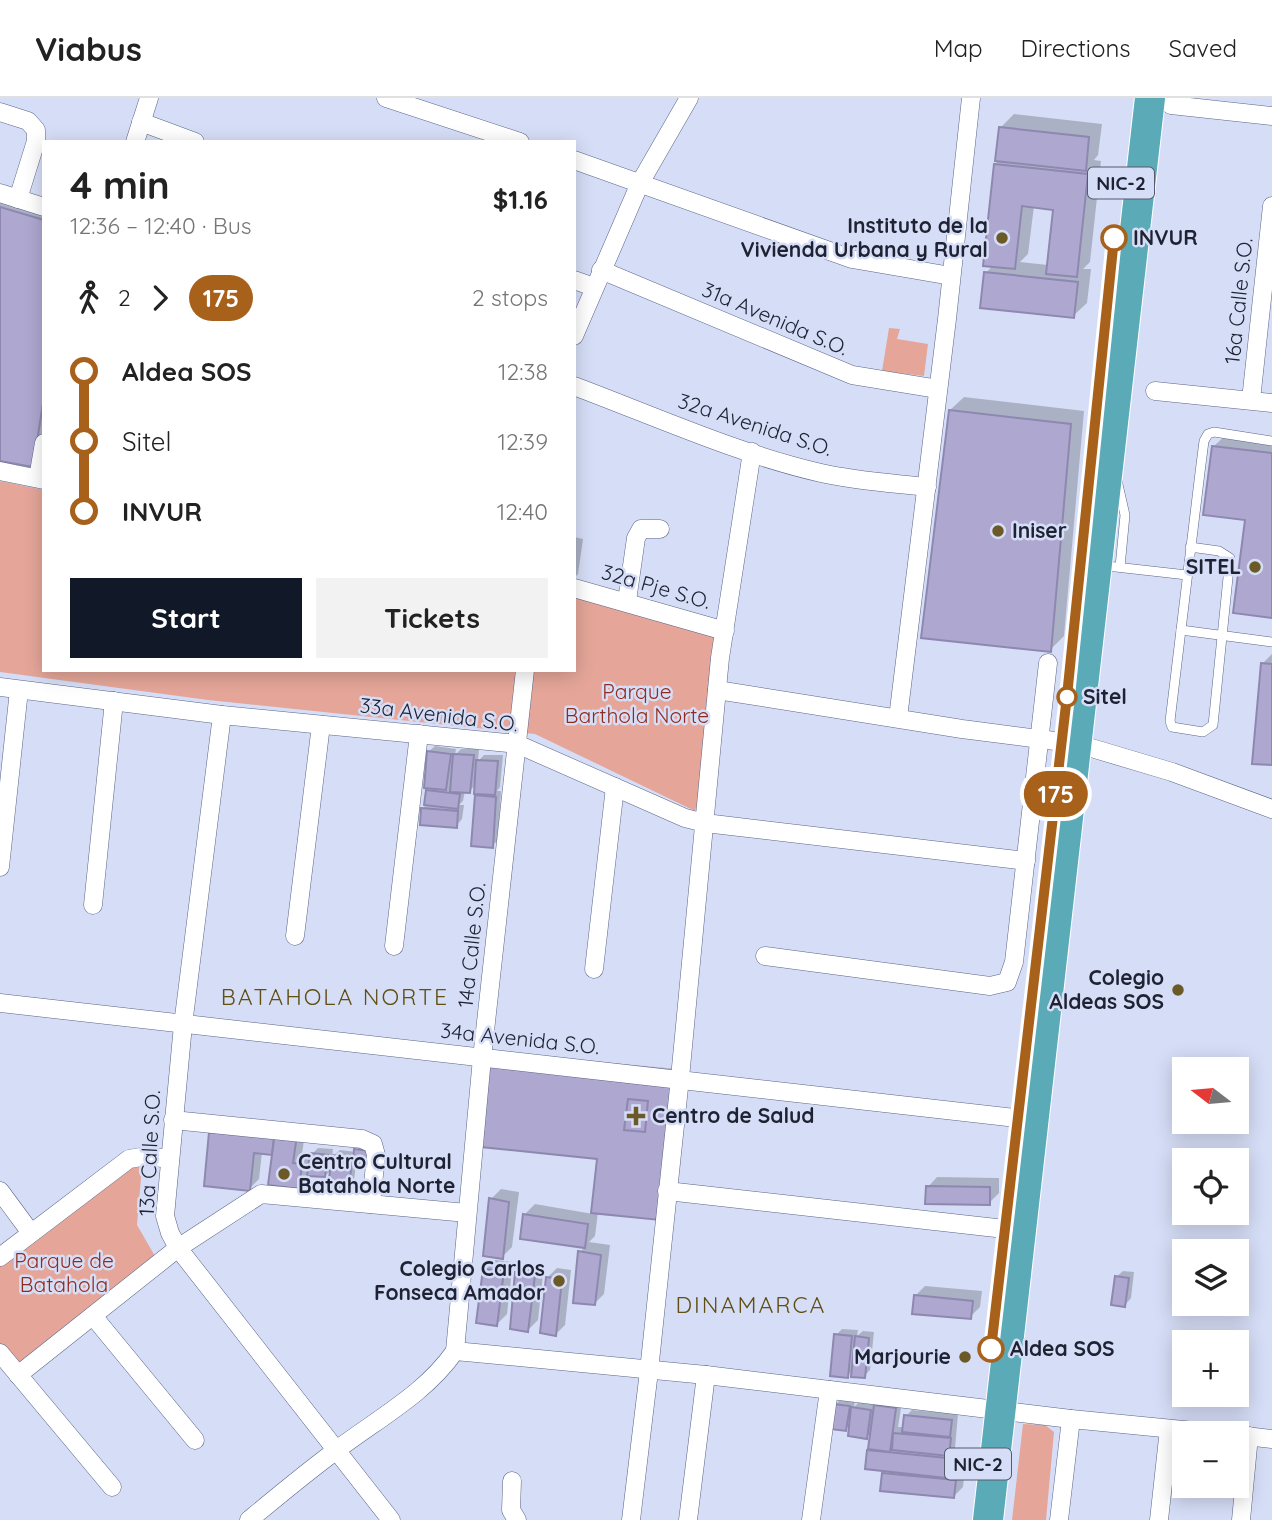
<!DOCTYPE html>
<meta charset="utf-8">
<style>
:root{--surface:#fff;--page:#f2f2f2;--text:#222;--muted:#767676;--line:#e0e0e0;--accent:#111827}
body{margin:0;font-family:Quicksand,sans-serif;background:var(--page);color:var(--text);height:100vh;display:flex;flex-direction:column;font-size:26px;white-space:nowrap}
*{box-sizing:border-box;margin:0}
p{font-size:23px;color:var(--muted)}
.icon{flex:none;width:38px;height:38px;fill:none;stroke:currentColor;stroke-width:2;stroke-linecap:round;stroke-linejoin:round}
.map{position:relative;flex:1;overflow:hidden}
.drawer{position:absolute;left:42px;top:42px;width:534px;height:532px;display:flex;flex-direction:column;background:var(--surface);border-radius:0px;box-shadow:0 4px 18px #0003}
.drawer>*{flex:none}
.badge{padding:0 14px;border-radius:23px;font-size:24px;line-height:46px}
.needle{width:46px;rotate:286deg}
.fabs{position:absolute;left:1172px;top:959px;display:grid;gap:14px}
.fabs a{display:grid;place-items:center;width:77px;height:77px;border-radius:0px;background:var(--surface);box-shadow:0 4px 18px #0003;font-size:35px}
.map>.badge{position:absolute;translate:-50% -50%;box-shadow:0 0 0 4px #fff}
.legs{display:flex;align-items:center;gap:10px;height:77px;padding:0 28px;font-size:23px}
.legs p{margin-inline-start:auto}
.headline{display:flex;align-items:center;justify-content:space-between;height:119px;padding:0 28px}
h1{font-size:38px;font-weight:700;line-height:52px}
.action{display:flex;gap:14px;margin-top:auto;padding:14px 28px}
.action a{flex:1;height:80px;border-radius:0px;background:var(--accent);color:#fff;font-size:28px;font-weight:700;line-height:80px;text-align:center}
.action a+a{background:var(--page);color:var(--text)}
ul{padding:0 28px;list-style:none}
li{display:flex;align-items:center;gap:24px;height:70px;font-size:26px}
li i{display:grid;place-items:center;width:10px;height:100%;margin:0 9px;background:currentColor}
li i::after{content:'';width:18px;height:18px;margin:-9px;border:5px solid;border-radius:50%;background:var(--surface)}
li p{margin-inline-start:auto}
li:first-child i{background:linear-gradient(#0000 50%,currentColor 0)}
li:last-child i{background:linear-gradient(currentColor 50%,#0000 0)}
header{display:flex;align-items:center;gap:42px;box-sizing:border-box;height:98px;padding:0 35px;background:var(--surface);border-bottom:2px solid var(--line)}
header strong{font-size:33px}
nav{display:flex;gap:38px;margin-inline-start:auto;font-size:24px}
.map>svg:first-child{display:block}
.green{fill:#e5a699}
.shadow{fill:#0003;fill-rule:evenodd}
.building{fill:#aea8d1;stroke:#8e88b0;stroke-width:2}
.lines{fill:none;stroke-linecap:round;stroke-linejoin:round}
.service-casing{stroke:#5a6589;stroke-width:10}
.minor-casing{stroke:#5a6589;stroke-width:19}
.trunk-casing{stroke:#fff;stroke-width:32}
.service{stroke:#fff;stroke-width:9}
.minor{stroke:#fff;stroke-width:18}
.trunk{stroke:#5aaab8;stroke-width:30}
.line-1-casing{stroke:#fff;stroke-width:16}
.line-1{stroke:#a8611a;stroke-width:10}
.poi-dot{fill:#6b5a28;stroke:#d6def7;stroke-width:2.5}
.stop-1-dot{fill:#fff;stroke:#a8611a;stroke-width:3.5}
.labels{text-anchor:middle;stroke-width:5;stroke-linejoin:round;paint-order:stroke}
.shield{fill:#d6def7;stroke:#555a6d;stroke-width:2}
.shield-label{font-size:19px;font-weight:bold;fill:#1e2232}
.poi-label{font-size:21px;font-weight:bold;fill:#1e2232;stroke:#d6def7;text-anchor:end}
.stop-label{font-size:21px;font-weight:bold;fill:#1e2232;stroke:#d6def7;text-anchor:start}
.street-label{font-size:21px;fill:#1e2232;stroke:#d6def7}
.park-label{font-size:21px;fill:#912c1d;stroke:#d6def7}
.neighbourhood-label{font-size:23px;letter-spacing:2px;fill:#614f11;stroke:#d6def7}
</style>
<header>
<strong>Viabus</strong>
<nav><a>Map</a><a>Directions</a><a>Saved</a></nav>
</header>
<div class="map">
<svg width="1272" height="1422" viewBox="0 0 1272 1422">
<rect width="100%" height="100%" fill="#d6def7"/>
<g class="green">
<path d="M889,230L900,231L897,241L928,246L924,278L882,273Z"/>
<path d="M0,383L44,392V572H574V496L714,537L701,696L695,713L535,636L208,602L0,574Z"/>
<path d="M129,1061L142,1068L137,1127L159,1165L18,1277L0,1254V1159Z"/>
<path d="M1023,1326L1045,1327L1054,1334L1046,1422H1012Z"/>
</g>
<g class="shadow">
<path d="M1014,16L1102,26L1098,57L1094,62L1101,63L1090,164L1083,171H1091L1087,205L1073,218L986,175L993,167L995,66L1000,62V30ZM1034,108L1055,110L1048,167L1020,164L1028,156Z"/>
<path d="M0,101L44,115V328L39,361L0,362Z"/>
<path d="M964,299L1084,313L1064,538L1050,552L950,312Z"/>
<path d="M1228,335L1272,340V518L1247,421L1214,348Z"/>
<path d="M574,439L583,441L578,476L574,480Z"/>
<path d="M1272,556V666L1262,566Z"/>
<path d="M435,648L456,651L455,657L461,651H479L478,663L484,657H503L500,689L497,693H501L498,742L492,748L477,698L481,694L476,686L469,694L465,693L463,703L459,707H464L462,721L456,728L423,710L425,708L427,693L432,689L428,654Z"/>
<path d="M505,955L688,972L598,1114L595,1138L589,1144L610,1147L604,1196L594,1206L580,1154L586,1148L522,1139L525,1116L535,1106L593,1116L599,1060Z"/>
<path d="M306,1028L302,1056L311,1057L318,1050L333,1051L332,1059L340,1052L356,1054L362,1046L377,1047L356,1065L354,1083L348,1089L332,1071L325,1078L309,1076L299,1089L274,1056L262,1054L259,1081L249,1091L211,1034Z"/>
<path d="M937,1079L999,1080V1095L989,1105L928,1089Z"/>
<path d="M501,1091L519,1094L512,1149L502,1159L491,1101Z"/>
<path d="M495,1162L513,1164L507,1216L497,1226L485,1172Z"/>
<path d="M527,1165L544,1167L538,1222L528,1232L517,1175Z"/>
<path d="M557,1170L571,1172L565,1227L555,1237L547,1180Z"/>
<path d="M1123,1173L1134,1174L1131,1200L1125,1207L1116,1179Z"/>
<path d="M925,1188L982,1193L980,1209L970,1219L915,1198Z"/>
<path d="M842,1231L858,1232L857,1238L863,1233L874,1234L870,1272L864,1278L853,1272L847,1278L836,1237Z"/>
<path d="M842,1300L855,1302L854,1309L859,1304H902L898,1329H905L906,1318L912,1312L958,1316L955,1350L967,1352L963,1389L953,1399L883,1375L887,1372L869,1353L872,1350V1334L866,1339L851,1326L846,1331L836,1306Z"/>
</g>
<g class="building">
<path d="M999,29L1089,39L1086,73L995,63Z"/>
<path d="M994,66L1088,76L1077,179L1046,176L1053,112L1022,108L1015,171L983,168Z"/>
<path d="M0,109L44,122V299L33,369L0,363Z"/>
<path d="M984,174L1078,184L1074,220L980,210Z"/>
<path d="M949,312L1071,326L1051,554L921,540Z"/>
<path d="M1212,348L1272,355V520L1233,515L1245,422L1203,417Z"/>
<path d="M1261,565L1272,566V667L1252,666Z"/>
<path d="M427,653L451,656L446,692L424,690Z"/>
<path d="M453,656L474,657L470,695L450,694Z"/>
<path d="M476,662L498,663L495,697L474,696Z"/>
<path d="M426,692L460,696L458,711L424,707Z"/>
<path d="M475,697L496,699L493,750L471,748Z"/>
<path d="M421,710L458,713L457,730L420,727Z"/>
<path d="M489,968L675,985L660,1122L591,1115L597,1061L481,1049Z"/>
<path d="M628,1001L648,1003L645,1034L624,1032Z"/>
<path d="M209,1034L274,1040L272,1057L254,1055L250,1093L204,1088Z"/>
<path d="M275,1034L297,1037L293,1065L302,1066L299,1091L268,1087Z"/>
<path d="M354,1051L371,1053L370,1068L353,1066Z"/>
<path d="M310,1055L328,1057L325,1079L307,1078Z"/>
<path d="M332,1057L352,1060L349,1091L328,1089Z"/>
<path d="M926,1088L990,1089V1107L925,1106Z"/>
<path d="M489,1100L509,1104L503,1161L483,1158Z"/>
<path d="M523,1116L588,1126L585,1150L520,1141Z"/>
<path d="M578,1153L601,1157L595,1207L573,1205Z"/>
<path d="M483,1171L504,1173L497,1228L476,1225Z"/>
<path d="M515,1174L535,1177L528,1234L510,1231Z"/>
<path d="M1115,1178L1129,1180L1125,1209L1111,1207Z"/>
<path d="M546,1179L562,1181L556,1238L540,1235Z"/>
<path d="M914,1197L973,1203L971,1221L912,1216Z"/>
<path d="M834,1236L852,1238L848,1280L830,1278Z"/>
<path d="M855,1238L869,1240L865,1280L851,1279Z"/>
<path d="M834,1306L850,1308L846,1333L830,1331Z"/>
<path d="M874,1307L896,1310L890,1354L868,1351Z"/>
<path d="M851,1309L871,1312L867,1341L848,1338Z"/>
<path d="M904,1317L952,1322L950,1339L902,1334Z"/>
<path d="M893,1335L951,1340L949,1358L892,1352Z"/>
<path d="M867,1352L957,1361L955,1381L865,1371Z"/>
<path d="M882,1375L956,1382L954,1400L880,1393Z"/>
</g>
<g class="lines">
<g class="service-casing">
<g id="service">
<path d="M1117,382L1125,417L1120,469"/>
<path d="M1190,449L1219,453L1230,460L1213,627L1203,634L1172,629L1170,623C1181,529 1192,436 1204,343L1208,336L1214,334L1272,343"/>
<path d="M1080,465L1187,477"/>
<path d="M1181,532L1272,544"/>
</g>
</g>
<g class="minor-casing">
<g id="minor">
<path d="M386,0L520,44"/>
<path d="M1171,7L1272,18"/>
<path d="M0,14L28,23L36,32V43L18,101"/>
<path d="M141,24L195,44"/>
<path d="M135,44L149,0"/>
<path d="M574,62L852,161L951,178"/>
<path d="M0,95L44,109"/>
<path d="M601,172L852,277L938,291"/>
<path d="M574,182L594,189"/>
<path d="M574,238L640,85L689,0"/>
<path d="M574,288C654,318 738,356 821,375C856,383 891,385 927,389"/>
<path d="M1155,293L1272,305"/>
<path d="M1251,302L1272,108"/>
<path d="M0,373L44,382"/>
<path d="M38,380L44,345"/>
<path d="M574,490L725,533"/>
<path d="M627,503L636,440L641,431H660"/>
<path d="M0,589L222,617L517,646L685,720L705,725L1026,763"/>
<path d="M717,592L962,631L1078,646L1172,674L1272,711"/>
<path d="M222,617L183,927L165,1118L170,1135L178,1150L391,1422"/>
<path d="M898,620L947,221L971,0"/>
<path d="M0,769L19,592"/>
<path d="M93,807L114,603"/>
<path d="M295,838L321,627"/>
<path d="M394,848L419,636"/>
<path d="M765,858L990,888L1007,884L1014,864L1048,565"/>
<path d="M594,871L615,689"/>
<path d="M0,905L1034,1022"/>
<path d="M173,1022L362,1041L373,1046L376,1057L371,1106"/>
<path d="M0,1093L31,1135"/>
<path d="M667,1093L1005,1131"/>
<path d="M0,1159L129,1061L147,1058L170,1061"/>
<path d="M93,1218L195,1342"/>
<path d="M455,1253L482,960L525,572"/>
<path d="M0,1255L112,1389"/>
<path d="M18,1277L178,1150L261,1096L467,1115"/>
<path d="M1237,1337L1272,1341"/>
<path d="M512,1383L511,1412L517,1422"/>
<path d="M249,1422C278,1398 308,1373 338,1351C379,1320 426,1295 455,1253L706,1277L1071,1321L1214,1335"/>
<path d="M631,1422L649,1273L680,980L720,560L752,354"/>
<path d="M688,1422L706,1277"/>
<path d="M811,1422L829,1292"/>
<path d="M1059,1422L1071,1321"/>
<path d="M1159,1422L1169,1331"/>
<path d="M1241,1422L1249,1338"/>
</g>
</g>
<g class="trunk-casing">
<path id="trunk" d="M988,1422L1150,0"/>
</g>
<use href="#service" class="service"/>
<use href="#minor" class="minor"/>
<use href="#trunk" class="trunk"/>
</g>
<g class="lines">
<g class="line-1-casing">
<path id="line-1" d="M991,1251L1067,598L1114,140"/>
</g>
<use href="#line-1" class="line-1"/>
</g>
<g class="poi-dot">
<circle cx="1002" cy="140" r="7"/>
<circle cx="998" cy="433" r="7"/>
<circle cx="1255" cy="469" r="7"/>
<circle cx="1178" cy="892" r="7"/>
<path d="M632.5 1007.5h7v7h7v7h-7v7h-7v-7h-7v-7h7z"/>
<circle cx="284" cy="1076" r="7"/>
<circle cx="559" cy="1183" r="7"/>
<circle cx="965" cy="1259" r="7"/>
</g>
<g class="stop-1-dot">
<circle cx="1114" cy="140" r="12"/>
<circle cx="1067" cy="599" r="9"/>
<circle cx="991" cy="1251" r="12"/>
</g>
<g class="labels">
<g class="shield">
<rect x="1088" y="69.5" width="66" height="31" rx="5"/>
<rect x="945" y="1350.5" width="66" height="31" rx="5"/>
</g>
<g class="shield-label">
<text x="1121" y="92">NIC-2</text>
<text x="978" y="1373">NIC-2</text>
</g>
<g class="poi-label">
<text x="988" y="135">Instituto de la<tspan x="988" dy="24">Vivienda Urbana y Rural</tspan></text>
<text x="1012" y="440" text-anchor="start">Iniser</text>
<text x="1241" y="476">SITEL</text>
<text x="1164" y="887">Colegio<tspan x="1164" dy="24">Aldeas SOS</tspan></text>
<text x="652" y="1025" text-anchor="start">Centro de Salud</text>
<text x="298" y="1071" text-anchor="start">Centro Cultural<tspan x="298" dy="24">Batahola Norte</tspan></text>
<text x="545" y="1178">Colegio Carlos<tspan x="545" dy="24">Fonseca Amador</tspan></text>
<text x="951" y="1266">Marjourie</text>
</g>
<g class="stop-label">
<text x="1133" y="147">INVUR</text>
<text x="1083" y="606">Sitel</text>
<text x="1010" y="1258">Aldea SOS</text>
</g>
<g class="street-label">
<text transform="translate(1239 203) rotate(-84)" y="7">16a Calle S.O.</text>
<text transform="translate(775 221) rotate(23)" y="7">31a Avenida S.O.</text>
<text transform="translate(755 327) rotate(18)" y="7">32a Avenida S.O.</text>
<text transform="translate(656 489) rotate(16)" y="7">32a Pje S.O.</text>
<text transform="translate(439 617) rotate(7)" y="7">33a Avenida S.O.</text>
<text transform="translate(472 847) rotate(-84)" y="7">14a Calle S.O.</text>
<text transform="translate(520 941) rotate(6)" y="7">34a Avenida S.O.</text>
<text transform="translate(150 1055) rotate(-87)" y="7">13a Calle S.O.</text>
</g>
<g class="park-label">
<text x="637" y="601">Parque<tspan x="637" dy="24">Barthola Norte</tspan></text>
<text x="64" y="1170">Parque de<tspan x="64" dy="24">Batahola</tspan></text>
</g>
<g class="neighbourhood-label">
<text x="335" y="907">BATAHOLA NORTE</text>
<text x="751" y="1215">DINAMARCA</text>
</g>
</g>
</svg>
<div class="fabs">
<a><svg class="needle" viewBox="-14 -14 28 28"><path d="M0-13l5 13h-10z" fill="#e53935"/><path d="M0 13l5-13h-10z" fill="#767676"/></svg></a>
<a><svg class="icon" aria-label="locate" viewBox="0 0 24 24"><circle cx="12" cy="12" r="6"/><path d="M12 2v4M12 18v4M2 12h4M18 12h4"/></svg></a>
<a><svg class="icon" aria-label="layers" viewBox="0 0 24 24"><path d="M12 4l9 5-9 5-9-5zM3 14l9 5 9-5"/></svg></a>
<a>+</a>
<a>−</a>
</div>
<b class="badge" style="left:1056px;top:696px;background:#a8611a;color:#fff">175</b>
<section class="drawer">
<div class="headline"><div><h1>4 min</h1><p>12:36 – 12:40 · Bus</p></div><b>$1.16</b></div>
<div class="legs"><svg class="icon" aria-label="walk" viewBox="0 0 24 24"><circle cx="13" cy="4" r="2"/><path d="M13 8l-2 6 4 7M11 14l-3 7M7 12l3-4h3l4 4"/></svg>2<svg class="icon" aria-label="forward" viewBox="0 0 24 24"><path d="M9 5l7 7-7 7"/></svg><b class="badge" style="background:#a8611a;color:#fff">175</b><p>2 stops</p></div>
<ul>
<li><i style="color:#a8611a"></i><b>Aldea SOS</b><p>12:38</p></li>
<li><i style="color:#a8611a"></i><span>Sitel</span><p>12:39</p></li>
<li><i style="color:#a8611a"></i><b>INVUR</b><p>12:40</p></li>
</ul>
<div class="action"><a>Start</a><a>Tickets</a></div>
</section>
</div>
